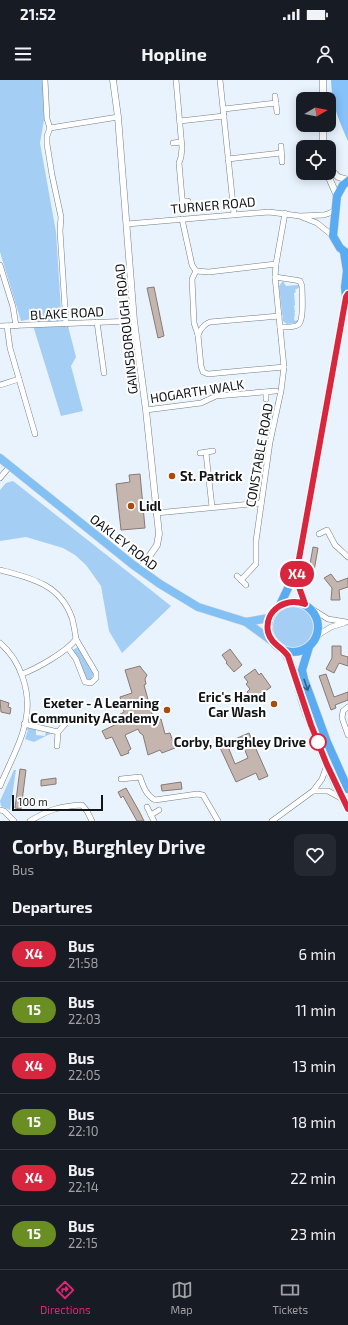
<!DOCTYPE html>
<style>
:root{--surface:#171b24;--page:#242831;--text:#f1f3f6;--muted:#9ea1a6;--line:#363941;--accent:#db2777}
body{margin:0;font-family:"Exo 2",sans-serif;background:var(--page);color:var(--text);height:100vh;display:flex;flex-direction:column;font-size:15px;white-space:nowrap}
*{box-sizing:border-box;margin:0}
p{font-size:13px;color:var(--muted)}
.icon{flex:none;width:22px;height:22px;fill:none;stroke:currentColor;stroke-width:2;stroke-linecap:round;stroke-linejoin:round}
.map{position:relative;height:741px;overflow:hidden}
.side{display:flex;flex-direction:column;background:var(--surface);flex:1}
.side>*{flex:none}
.badge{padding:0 8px;border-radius:13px;font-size:14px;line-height:26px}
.needle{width:26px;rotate:80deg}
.tools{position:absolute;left:296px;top:12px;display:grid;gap:8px}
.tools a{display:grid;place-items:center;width:40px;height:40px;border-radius:8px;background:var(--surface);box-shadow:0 2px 10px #0003;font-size:20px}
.scale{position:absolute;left:12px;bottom:10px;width:91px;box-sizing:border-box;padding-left:4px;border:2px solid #101417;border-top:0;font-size:11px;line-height:14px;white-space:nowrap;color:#101417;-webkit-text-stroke:3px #fff;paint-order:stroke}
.map>.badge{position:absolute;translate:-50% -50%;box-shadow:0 0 0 2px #fff}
h2{padding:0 12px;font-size:15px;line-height:36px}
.round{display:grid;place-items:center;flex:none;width:42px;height:42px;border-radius:8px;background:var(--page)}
.overview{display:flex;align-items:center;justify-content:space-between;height:68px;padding:0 12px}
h1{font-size:19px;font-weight:700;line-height:30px}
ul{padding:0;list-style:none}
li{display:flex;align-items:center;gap:12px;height:56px;padding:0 12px;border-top:1px solid var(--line)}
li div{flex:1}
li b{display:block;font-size:15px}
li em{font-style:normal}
li .badge{min-width:44px;font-weight:700;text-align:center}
.status{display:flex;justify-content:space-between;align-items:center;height:28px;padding:0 20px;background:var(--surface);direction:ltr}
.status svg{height:11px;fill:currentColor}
header{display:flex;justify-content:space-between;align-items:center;height:52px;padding:0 12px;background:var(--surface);font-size:18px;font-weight:700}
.tabs{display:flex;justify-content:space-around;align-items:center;height:56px;border-top:1px solid var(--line);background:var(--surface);font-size:11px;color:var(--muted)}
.tabs a{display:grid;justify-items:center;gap:2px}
.tabs .on{color:var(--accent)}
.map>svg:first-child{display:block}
.green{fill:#a5cef5}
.forest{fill:#87c2fb}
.building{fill:#c4b5af;stroke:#877a74;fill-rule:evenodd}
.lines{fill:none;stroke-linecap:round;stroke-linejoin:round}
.minor-casing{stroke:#747e88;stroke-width:6}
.tertiary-casing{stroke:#747e88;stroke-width:7}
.primary-casing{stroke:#d4d5d5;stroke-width:9}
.trunk-casing{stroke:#d4d5d5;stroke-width:9}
.minor{stroke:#fff;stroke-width:5}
.tertiary{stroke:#fff;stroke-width:6}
.primary{stroke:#83c1f5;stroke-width:8}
.trunk{stroke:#5aacf2;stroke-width:8}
.oneway{stroke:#356084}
.line-casing{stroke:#fff;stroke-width:9}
.line{stroke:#d7263d;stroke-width:6}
.poi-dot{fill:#ac4b09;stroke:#fff;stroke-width:1.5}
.stop-dot{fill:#fff;stroke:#d7263d;stroke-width:2}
.labels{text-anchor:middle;stroke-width:4;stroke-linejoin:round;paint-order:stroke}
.street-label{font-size:13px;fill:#101417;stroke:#fff}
.poi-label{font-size:13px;font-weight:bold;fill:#101417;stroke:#fff;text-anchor:start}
.stop-label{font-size:13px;font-weight:bold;fill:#101417;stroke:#fff;text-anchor:end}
</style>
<div class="status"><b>21:52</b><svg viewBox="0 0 49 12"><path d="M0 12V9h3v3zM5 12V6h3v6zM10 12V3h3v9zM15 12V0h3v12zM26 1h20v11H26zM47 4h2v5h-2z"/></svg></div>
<header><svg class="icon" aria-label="menu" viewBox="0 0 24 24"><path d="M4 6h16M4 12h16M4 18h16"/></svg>Hopline<svg class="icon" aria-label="person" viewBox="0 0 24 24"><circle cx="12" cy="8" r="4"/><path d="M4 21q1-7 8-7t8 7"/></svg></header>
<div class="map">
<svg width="348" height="741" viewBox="0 0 348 741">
<rect width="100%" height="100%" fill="#e8f3fe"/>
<g class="green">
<path d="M0,0H43L44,40L40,63L56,152L62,246H68L76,277L71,286L83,331L61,336L31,239L21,241L0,172Z"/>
<path d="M283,201L286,206L298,205L299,203L300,207L295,210L296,212L294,213L295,225L294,226L295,232L294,233L295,234L294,239L295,241L300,239L297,243L287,244L283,241L279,206Z"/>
<path d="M13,401L171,526L122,573L109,551L101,506L86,485L75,475L63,468L26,457L0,461V410L6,403Z"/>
<circle cx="293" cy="547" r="20"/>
<path d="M78,567L94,593L91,600L87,599C80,591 79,579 73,570Z"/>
<path d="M28,648L36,649V655L45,656L46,651L52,653L34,662L25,659L28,650L26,649Z"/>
<path d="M14,690H16L10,730L1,726L0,721Z"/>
</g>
<path class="forest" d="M331,0H348V61C338,38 332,25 331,0Z"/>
<g class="building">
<path d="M154,207L164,256L158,258L147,208Z"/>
<path d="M140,394L145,448L121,450L116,404L130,402L129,395Z"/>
<path d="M313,467L318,468L314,491L309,490Z"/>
<path d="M331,494L337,502L348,498V507L339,510L340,520H331L332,508L324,498Z"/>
<path d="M332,566H341V575L348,577V586L339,583L334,593L326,589L332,578Z"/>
<path d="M230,569L242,585L234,592L226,583L227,582L222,575Z"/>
<path d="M140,586L142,589L147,595L145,599L146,604L144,605L154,641L161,639L165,654L170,653L175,668L162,673L160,670L148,675L143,655L140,653L138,649L125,655L131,669L128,671L129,673L121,676L112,657L106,659L102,651L119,643L117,636L124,632L120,617L132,613L125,590Z"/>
<path d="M255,589L259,595L261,593L271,607L253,620L247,612L250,609L246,604L248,602L244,597Z"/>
<path d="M326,594L334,617L348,612V620L335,625L336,628L331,630L319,596Z"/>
<path d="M0,620L9,623L8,627L11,628L10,634L1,632Z"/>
<path d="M249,653L268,696L259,700L256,693L236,702L216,659L223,656L226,663ZM242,663L248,678L235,684L229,669Z"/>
<path d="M20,689L26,690L21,729L15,728Z"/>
<path d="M56,698V704L41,706V700Z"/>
<path d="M181,702L182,709L162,711L161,705Z"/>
<path d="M126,708L139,731L144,741H137L123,716L121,718L118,712Z"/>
</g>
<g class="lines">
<g class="minor-casing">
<g id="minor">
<path d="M45,0L47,39L50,48L47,56V64L52,95L61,137L60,151L66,244"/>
<path d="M176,0L182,68L181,77L179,83L183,129"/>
<path d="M220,0L234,134"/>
<path d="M275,16L277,32"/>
<path d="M224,29L276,23"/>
<path d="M180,41L224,36"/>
<path d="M50,48L118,37"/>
<path d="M173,63L181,62"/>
<path d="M281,66L282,82"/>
<path d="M228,79L281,73"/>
<path d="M182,121H188"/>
<path d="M302,137L317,143L333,156"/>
<path d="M182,139L192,185L196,191L192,199L194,243L198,255L201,286L203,292L208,294L284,287"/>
<path d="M127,144L269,132L300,136L324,135L330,133L335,130"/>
<path d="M0,185L13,227L16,246"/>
<path d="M196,191L209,192L276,184"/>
<path d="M275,197L295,200L300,201L302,206C302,214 304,239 299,244C296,248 285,247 280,247"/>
<path d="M97,242L104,293"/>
<path d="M0,246L134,241"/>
<path d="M7,246L10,268L35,354"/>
<path d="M198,255C201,248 204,244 210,242L279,236"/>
<path d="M0,305L19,299"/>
<path d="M266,312V319"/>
<path d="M146,330L201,323L216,316L276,311"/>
<path d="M200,373L213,371"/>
<path d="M206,373L212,427"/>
<path d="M0,398L10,386"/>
<path d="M156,433L261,423"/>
<path d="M319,454L327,450L335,465L348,477"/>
<path d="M0,490C31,498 60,504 72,538C74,545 75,552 76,559C68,571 36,589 22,594"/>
<path d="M237,496L246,505"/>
<path d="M241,500L256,484V461L270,362L281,311L284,287L275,197L276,184L285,133"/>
<path d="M312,529L328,539L346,542"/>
<path d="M318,555L331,547L344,543"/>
<path d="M0,563C21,581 31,612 26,639C22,662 9,684 0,706"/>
<path d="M68,568L76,579L85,602L91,603L96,598V593L76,559"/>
<path d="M348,627L343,631L342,638L348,655"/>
<path d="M24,644L58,652"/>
<path d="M57,666L58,652L66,643"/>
<path d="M121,699L140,697C143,706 146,715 155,720L197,714L203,715L218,741"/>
<path d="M313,711H328L341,718"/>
<path d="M147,727L154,741"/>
<path d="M0,730L4,731L14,741"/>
<path d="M151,735L159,730"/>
<path d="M30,741C48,730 60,726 82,725L87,731L92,741"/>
<path d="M272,741L313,711L322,699L327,685"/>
</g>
</g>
<g class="tertiary-casing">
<g id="tertiary">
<path d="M113,0L118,37L134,241L146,330L159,454L157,465L140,490"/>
<path d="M323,0V19"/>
<path d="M323,45V67"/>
<path d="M329,88L338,97L348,100"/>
<path d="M327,93L337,116"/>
</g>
</g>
<g class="primary-casing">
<g id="primary">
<path d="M0,378L132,484L160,504L198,527L246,542L272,561"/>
<path d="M246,542L269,538"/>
</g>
</g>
<g class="trunk-casing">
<g id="trunk">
<path d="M348,101L343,105L337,116L333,156L340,168L348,174"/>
<circle cx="293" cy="547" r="25"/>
<path d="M305,524L298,504L297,490L346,217L345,207L347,191L344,172"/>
<path d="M280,525L296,491"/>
<path d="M309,567L302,590L304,599L327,662L348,709"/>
<path d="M284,571C294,584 299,613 305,629C317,663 331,697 348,729"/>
</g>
</g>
<use href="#minor" class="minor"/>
<use href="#tertiary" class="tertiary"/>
<use href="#primary" class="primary"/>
<use href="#trunk" class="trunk"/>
</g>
<defs><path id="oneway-shaft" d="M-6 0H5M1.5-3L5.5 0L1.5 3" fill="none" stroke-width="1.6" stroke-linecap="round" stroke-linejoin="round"/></defs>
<use class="oneway" href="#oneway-shaft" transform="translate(306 605) rotate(71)"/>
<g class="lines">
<g class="line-casing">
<path id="line" d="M348,214L346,217L297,490L298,504L305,524C286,517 264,530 268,552C271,564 282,567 288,576L311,645L327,685L348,729"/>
</g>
<use href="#line" class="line"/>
</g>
<g class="poi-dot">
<circle cx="172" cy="396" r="4"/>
<circle cx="131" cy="426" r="4"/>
<circle cx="274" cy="624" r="4"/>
<circle cx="167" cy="630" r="4"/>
</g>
<circle class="stop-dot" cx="318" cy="662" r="8"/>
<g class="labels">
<g class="street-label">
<text transform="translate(213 125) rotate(-5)" y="5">TURNER ROAD</text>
<text transform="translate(67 233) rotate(-3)" y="5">BLAKE ROAD</text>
<text transform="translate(126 249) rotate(-96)" y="5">GAINSBOROUGH ROAD</text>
<text transform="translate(197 311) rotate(-9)" y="5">HOGARTH WALK</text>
<text transform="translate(259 375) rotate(-80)" y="5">CONSTABLE ROAD</text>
<text transform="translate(124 462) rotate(38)" y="5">OAKLEY ROAD</text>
</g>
<g class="poi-label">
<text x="180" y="401">St. Patrick</text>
<text x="139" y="431">Lidl</text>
<text x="266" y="622" text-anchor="end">Eric's Hand<tspan x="266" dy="15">Car Wash</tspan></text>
<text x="159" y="628" text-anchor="end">Exeter - A Learning<tspan x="159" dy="15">Community Academy</tspan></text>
</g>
<g class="stop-label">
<text x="306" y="667">Corby, Burghley Drive</text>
</g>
</g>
</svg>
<div class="tools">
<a><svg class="needle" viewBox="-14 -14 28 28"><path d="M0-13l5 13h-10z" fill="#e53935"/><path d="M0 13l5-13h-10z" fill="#9ea1a6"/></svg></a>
<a><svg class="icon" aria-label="locate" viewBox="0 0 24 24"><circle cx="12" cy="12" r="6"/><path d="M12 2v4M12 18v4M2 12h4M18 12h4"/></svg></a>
</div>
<div class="scale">100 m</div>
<b class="badge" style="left:297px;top:494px;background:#d7263d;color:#fff">X4</b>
</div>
<section class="side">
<div class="overview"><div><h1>Corby, Burghley Drive</h1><p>Bus</p></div><a class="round"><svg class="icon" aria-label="heart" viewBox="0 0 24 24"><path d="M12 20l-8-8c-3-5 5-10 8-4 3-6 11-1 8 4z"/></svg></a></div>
<h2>Departures</h2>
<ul>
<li><span class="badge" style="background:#d7263d;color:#fff">X4</span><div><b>Bus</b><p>21:58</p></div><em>6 min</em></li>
<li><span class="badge" style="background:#6b8e23;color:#fff">15</span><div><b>Bus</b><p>22:03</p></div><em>11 min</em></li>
<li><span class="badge" style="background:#d7263d;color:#fff">X4</span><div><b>Bus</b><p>22:05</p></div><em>13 min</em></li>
<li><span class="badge" style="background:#6b8e23;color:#fff">15</span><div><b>Bus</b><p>22:10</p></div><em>18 min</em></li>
<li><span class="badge" style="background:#d7263d;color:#fff">X4</span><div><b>Bus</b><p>22:14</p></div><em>22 min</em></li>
<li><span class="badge" style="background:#6b8e23;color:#fff">15</span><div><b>Bus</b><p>22:15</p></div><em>23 min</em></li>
</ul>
</section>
<nav class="tabs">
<a class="on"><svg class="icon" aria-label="directions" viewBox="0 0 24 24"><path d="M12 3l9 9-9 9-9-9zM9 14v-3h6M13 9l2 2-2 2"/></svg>Directions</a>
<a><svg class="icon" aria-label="map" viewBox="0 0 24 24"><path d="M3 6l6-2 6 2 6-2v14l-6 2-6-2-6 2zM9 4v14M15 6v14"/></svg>Map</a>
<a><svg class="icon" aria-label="tickets" viewBox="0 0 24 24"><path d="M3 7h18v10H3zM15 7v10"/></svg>Tickets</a>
</nav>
